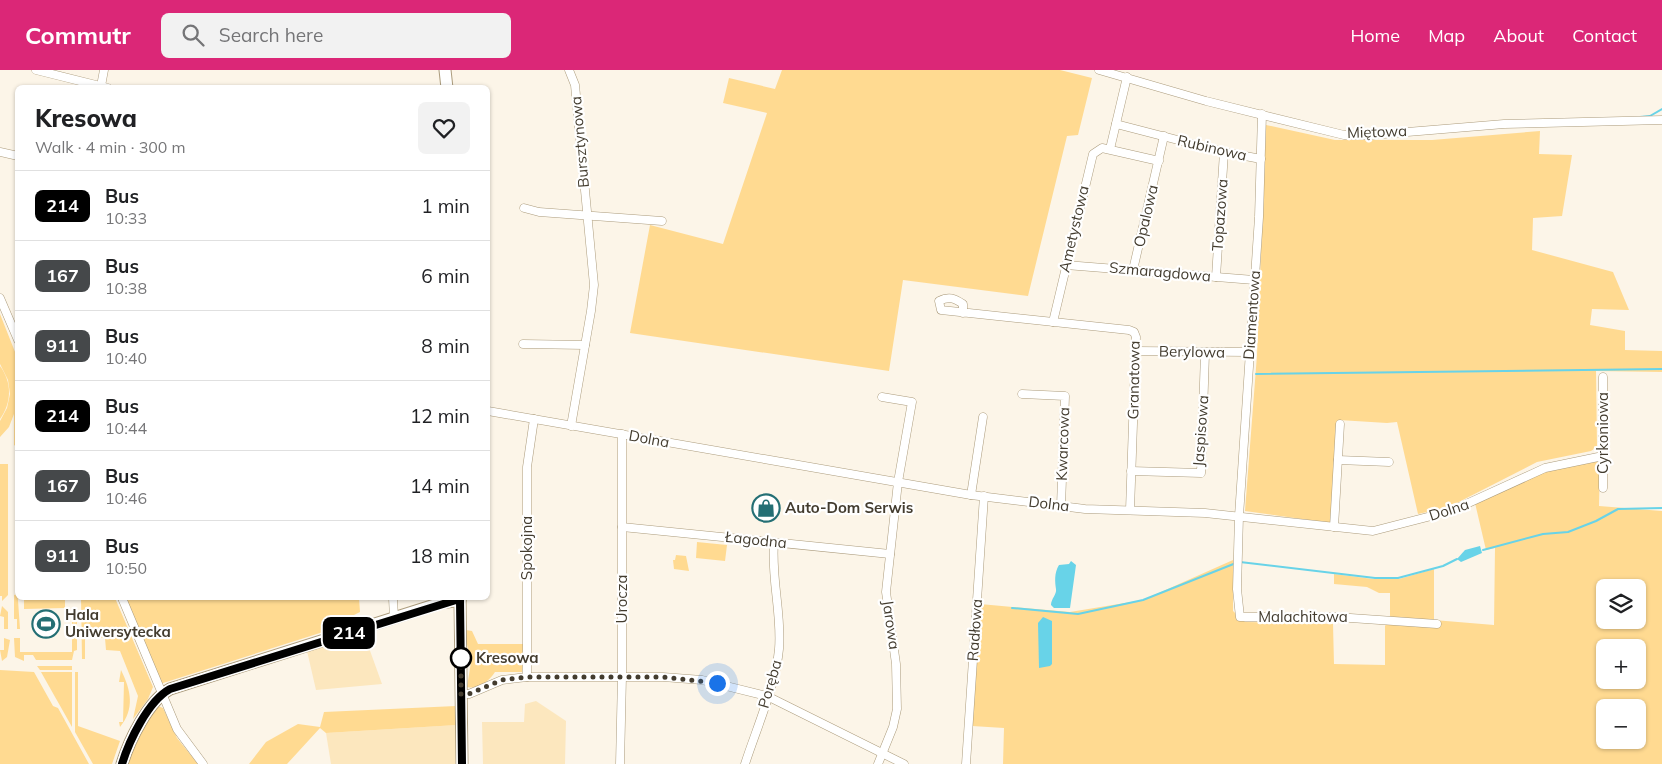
<!DOCTYPE html>
<meta charset="utf-8">
<style>
:root{--surface:#fff;--page:#f2f2f2;--text:#202124;--muted:#757577;--line:#e0e0e0;--accent:#db2777}
body{margin:0;font-family:Mulish,sans-serif;background:var(--page);color:var(--text);height:100vh;display:flex;flex-direction:column;font-size:19px;white-space:nowrap}
*{box-sizing:border-box;margin:0}
p{font-size:16px;color:var(--muted)}
.icon{flex:none;width:28px;height:28px;fill:none;stroke:currentColor;stroke-width:2;stroke-linecap:round;stroke-linejoin:round}
.map{position:relative;flex:1;overflow:hidden}
.side{position:absolute;left:15px;top:15px;width:475px;height:515px;display:flex;flex-direction:column;background:var(--surface);border-radius:8px;box-shadow:0 1px 4px #0004}
.side>*{flex:none}
.badge{padding:0 10px;border-radius:8px;font-size:18px;line-height:32px}
.fabs{position:absolute;left:1596px;top:509px;display:grid;gap:10px}
.fabs a{display:grid;place-items:center;width:50px;height:50px;border-radius:8px;background:var(--surface);box-shadow:0 1px 4px #0004;font-size:25px}
.you{position:absolute;width:25px;height:25px;margin:-12px;border:4px solid #fff;border-radius:50%;background:#1a73e8;box-shadow:0 0 0 8px #1a73e833}
.map>.badge{position:absolute;translate:-50% -50%;box-shadow:0 0 0 2px #fff}
.round{display:grid;place-items:center;flex:none;width:52px;height:52px;border-radius:8px;background:var(--page)}
.head{display:flex;align-items:center;justify-content:space-between;height:85px;padding:0 20px}
h1{font-size:24px;font-weight:800;line-height:38px}
ul{padding:0;list-style:none}
li{display:flex;align-items:center;gap:15px;height:70px;padding:0 20px;border-top:1px solid var(--line)}
li div{flex:1}
li b{display:block;font-size:19px}
li em{font-style:normal}
li .badge{min-width:55px;font-weight:700;text-align:center}
header{display:flex;align-items:center;gap:30px;box-sizing:border-box;height:70px;padding:0 25px;background:var(--accent);color:#fff}
header strong{font-size:24px}
nav{display:flex;gap:28px;margin-inline-start:auto;font-size:18px}
.search{width:350px;height:45px;background:var(--page);display:flex;align-items:center;gap:12px;box-sizing:border-box;padding:0 18px;border-radius:8px;color:var(--muted);font-size:19px}
.map>svg:first-child{display:block}
.built{fill:#fce7be}
.green{fill:#ffda91;fill-rule:evenodd}
.water{fill:#68d3e8}
.lines{fill:none;stroke-linecap:round;stroke-linejoin:round}
.stream{stroke:#68d3e8;stroke-width:2}
.street-casing{stroke:#ac9c7d;stroke-width:9}
.secondary-casing{stroke:#ac9c7d;stroke-width:13}
.street{stroke:#fff;stroke-width:8}
.secondary{stroke:#fff;stroke-width:11}
.line-casing{stroke:#fff;stroke-width:11}
.line{stroke:#000;stroke-width:8}
.walk{stroke:#433c2f;stroke-width:5;stroke-dasharray:0 9}
.stop-dot{fill:#fff;stroke:#000;stroke-width:2.5}
.labels{text-anchor:middle;stroke-width:4.5;stroke-linejoin:round;paint-order:stroke}
.street-label{font-size:15px;fill:#433c2f;stroke:#fff}
.poi-label{font-size:15px;font-weight:bold;fill:#433c2f;stroke:#fff;text-anchor:start}
.stop-label{font-size:15px;font-weight:bold;fill:#433c2f;stroke:#fff;text-anchor:start}
</style>
<header>
<strong>Commutr</strong>
<div class="search"><svg class="icon" aria-label="search" viewBox="0 0 24 24"><circle cx="10" cy="10" r="6"/><path d="M15 15l6 6"/></svg>Search here</div>
<nav><a>Home</a><a>Map</a><a>About</a><a>Contact</a></nav>
</header>
<div class="map">
<svg width="1662" height="694" viewBox="0 0 1662 694">
<rect width="100%" height="100%" fill="#fcf5e8"/>
<g class="built">
<path d="M364,564L382,614L316,620L307,581Z"/>
<path d="M536,631L566,651L565,694H483L482,652H524L525,634Z"/>
<path d="M457,655L455,694H331L326,663Z"/>
</g>
<g class="green">
<path d="M782,0H1060L1092,8L1078,65L1067,66L1028,226L903,210L889,301L630,263L650,155L723,174L767,43L723,33L729,8L775,19Z"/>
<path d="M1266,55L1335,70H1432L1540,61L1539,84L1572,85L1562,146L1533,148L1532,180L1613,202L1629,240L1592,239L1590,255L1625,261V280L1662,281V302L1596,301L1597,377L1591,381L1537,392L1449,437L1418,444L1397,352L1387,353L1339,350L1330,453L1245,441L1257,285Z"/>
<path d="M0,244L17,287V377L14,375V344L9,357L0,367V351L7,338L10,324L8,310L0,294Z"/>
<path d="M0,296C12,312 12,332 0,349Z"/>
<path d="M1600,390L1599,436L1662,441V694H1003L1004,658L972,656L980,534L1070,542L1143,530L1233,490V541L1245,552L1333,554L1334,594L1385,595V556L1390,547V523H1379L1367,517L1334,514V504L1373,509H1399L1434,499V550L1494,555L1495,478L1486,480L1475,433L1538,401ZM1605,518H1638V550H1605ZM1605,578H1638V610H1605ZM1605,638H1638V670H1605Z"/>
<path d="M0,394H8V525L2,531V526H0Z"/>
<path d="M697,472L727,475L725,491L696,488Z"/>
<path d="M676,485L686,486L689,501L674,499L673,490H675Z"/>
<path d="M17,516L20,559H17V549H14V525L17,524Z"/>
<path d="M24,528H65V538L24,539Z"/>
<path d="M81,528H115L153,617L148,629L133,649L138,626L120,581L106,580L105,568H85V589H82Z"/>
<path d="M125,528H359L360,542L350,547L342,556L160,614Z"/>
<path d="M2,536L8,542V559H4V547L0,546Z"/>
<path d="M72,547H77V580L74,581L72,590H36L33,585H24V591L15,587L14,568H20V582H72Z"/>
<path d="M466,560L472,561L478,574H523L522,602H495C489,611 479,620 467,617L471,592L466,570Z"/>
<path d="M4,568L10,570L7,587L2,591L0,580H4Z"/>
<path d="M37,596H72V600H40Z"/>
<path d="M0,600L34,602L53,636L58,638L89,694H0Z"/>
<path d="M121,600C131,620 135,639 120,657L119,652H123L124,612H119Z"/>
<path d="M41,602H72V657Z"/>
<path d="M75,602H78V656L120,671L112,694H93L75,662Z"/>
<path d="M158,636L163,638L177,668L198,694H125L132,673Z"/>
<path d="M456,636L457,655L326,663L320,658L287,694H249L266,672L298,654L320,657L324,642Z"/>
</g>
<g class="water">
<path d="M1480,476L1482,483L1461,492L1457,489L1465,480Z"/>
<path d="M1071,491L1076,495L1070,538H1054L1051,535C1051,529 1057,524 1056,519C1055,512 1054,503 1059,495L1069,494Z"/>
<path d="M1043,547L1052,551V594L1050,596L1039,598L1038,553Z"/>
</g>
<g class="lines">
<g class="stream">
<path d="M1640,47L1650,46L1662,39"/>
<path d="M1256,304L1662,299"/>
<path d="M1483,480L1543,464L1568,462L1596,451L1618,439L1662,438"/>
<path d="M1240,492L1375,508H1398L1443,496L1457,489"/>
<path d="M1012,538L1078,544L1143,530L1236,493"/>
</g>
<g class="street-casing">
<g id="street">
<path d="M36,0L108,18"/>
<path d="M569,0L575,15L594,215L591,241L571,356"/>
<path d="M1099,0L1206,31L1344,65H1371L1504,54L1662,50"/>
<path d="M101,16L104,0"/>
<path d="M1262,44L1259,147L1239,446L1237,519L1240,547H1336L1437,554"/>
<path d="M1116,54L1224,82L1261,89"/>
<path d="M1110,79L1127,7"/>
<path d="M0,82L18,86"/>
<path d="M524,138L539,142L662,151"/>
<path d="M1066,195L1254,210"/>
<path d="M1133,200L1164,66"/>
<path d="M1216,207L1224,82"/>
<path d="M0,228L18,270"/>
<path d="M963,243V234C954,228 949,226 939,231L941,240L1129,260L1134,262L1136,267L1130,440"/>
<path d="M1053,252L1093,84L1102,78L1159,91"/>
<path d="M523,274L585,275"/>
<path d="M1136,281L1249,282"/>
<path d="M1022,324L1065,326L1061,436"/>
<path d="M488,341L971,425L1085,439L1205,443L1373,461L1451,441L1545,398L1603,386"/>
<path d="M1338,390L1389,392"/>
<path d="M1131,401L1201,403L1205,283"/>
<path d="M1603,418V307"/>
<path d="M971,425L983,347"/>
<path d="M622,457L890,484"/>
<path d="M1334,457L1340,354"/>
<path d="M122,528L177,659L203,694"/>
<path d="M393,528L394,548"/>
<path d="M527,607V397L534,349"/>
<path d="M461,624H469L502,610L527,607H663L702,610L767,626L904,694"/>
<path d="M620,694L622,606V364"/>
<path d="M745,694C756,660 776,614 779,579C782,544 771,509 774,472"/>
<path d="M878,694L893,657L897,639L896,594L886,522L898,412L912,332L882,327"/>
<path d="M966,694L984,426"/>
</g>
</g>
<g class="secondary-casing">
<g id="secondary">
<path d="M445,0L447,18"/>
<path d="M460,528L462,694"/>
<path d="M122,694C129,671 148,631 170,619L441,533L460,530"/>
</g>
</g>
<use href="#street" class="street"/>
<use href="#secondary" class="secondary"/>
</g>
<g class="lines">
<g class="line-casing">
<path id="line" d="M122,694C129,671 148,631 170,619L456,530H460L462,694"/>
</g>
<use href="#line" class="line"/>
<path class="walk" d="M461,588V624H469L502,610L527,607H663L717,613"/>
</g>
<defs>
<g id="shop-ring" transform="scale(1.4375)"><circle r="9.5" fill="#fff" stroke="#246f74" stroke-width="1.5"/><path d="M-5-2.5h2.3a2.7 3.5 0 0 1 5.4 0H5L5.5 6h-11ZM-1.5-2.5h3a1.5 2.3 0 0 0-3 0Z" fill="#246f74"/></g>
<g id="stadium-ring" transform="scale(1.4375)"><circle r="9.5" fill="#fff" stroke="#246f74" stroke-width="1.5"/><path d="M0-5a6.5 5 0 1 0 0 10a6.5 5 0 1 0 0-10ZM-3.5-1.8h7v3.6h-7Z" fill="#246f74"/></g>
</defs>
<g fill-rule="evenodd">
<use href="#shop-ring" x="766" y="438"/>
<use href="#stadium-ring" x="46" y="554"/>
</g>
<circle class="stop-dot" cx="461" cy="588" r="10"/>
<g class="labels">
<g class="street-label">
<text transform="translate(1377 62) rotate(-2)" y="5">Miętowa</text>
<text transform="translate(580 72) rotate(-95)" y="5">Bursztynowa</text>
<text transform="translate(1212 78) rotate(13)" y="5">Rubinowa</text>
<text transform="translate(1220 145) rotate(-86)" y="5">Topazowa</text>
<text transform="translate(1146 146) rotate(-77)" y="5">Opalowa</text>
<text transform="translate(1074 159) rotate(-77)" y="5">Ametystowa</text>
<text transform="translate(1160 202) rotate(5)" y="5">Szmaragdowa</text>
<text transform="translate(1252 245) rotate(-86)" y="5">Diamentowa</text>
<text transform="translate(1192 282) rotate(1)" y="5">Berylowa</text>
<text transform="translate(1134 310) rotate(-89)" y="5">Granatowa</text>
<text transform="translate(1201 361) rotate(-86)" y="5">Jaspisowa</text>
<text transform="translate(1603 363) rotate(-90)" y="5">Cyrkoniowa</text>
<text transform="translate(649 369) rotate(10)" y="5">Dolna</text>
<text transform="translate(1063 374) rotate(-88)" y="5">Kwarcowa</text>
<text transform="translate(1049 434) rotate(7)" y="5">Dolna</text>
<text transform="translate(1449 440) rotate(-18)" y="5">Dolna</text>
<text transform="translate(756 470) rotate(6)" y="5">Łagodna</text>
<text transform="translate(527 478) rotate(-90)" y="5">Spokojna</text>
<text transform="translate(622 529) rotate(-90)" y="5">Urocza</text>
<text x="1303" y="552">Malachitowa</text>
<text transform="translate(891 555) rotate(82)" y="5">Jarowa</text>
<text transform="translate(975 560) rotate(-86)" y="5">Radłowa</text>
<text transform="translate(770 614) rotate(-74)" y="5">Poręba</text>
</g>
<g class="poi-label">
<text x="785" y="443">Auto-Dom Serwis</text>
<text x="65" y="550">Hala<tspan x="65" dy="17">Uniwersytecka</tspan></text>
</g>
<g class="stop-label">
<text x="476" y="593">Kresowa</text>
</g>
</g>
</svg>
<div class="fabs">
<a><svg class="icon" aria-label="layers" viewBox="0 0 24 24"><path d="M12 4l9 5-9 5-9-5zM3 14l9 5 9-5"/></svg></a>
<a>+</a>
<a>−</a>
</div>
<div class="you" style="left:717px;top:613px"></div>
<b class="badge" style="left:349px;top:563px;background:#000;color:#fff">214</b>
<section class="side">
<div class="head"><div><h1>Kresowa</h1><p>Walk · 4 min · 300 m</p></div><a class="round"><svg class="icon" aria-label="heart" viewBox="0 0 24 24"><path d="M12 20l-8-8c-3-5 5-10 8-4 3-6 11-1 8 4z"/></svg></a></div>
<ul>
<li><span class="badge" style="background:#000;color:#fff">214</span><div><b>Bus</b><p>10:33</p></div><em>1 min</em></li>
<li><span class="badge" style="background:#45484a;color:#fff">167</span><div><b>Bus</b><p>10:38</p></div><em>6 min</em></li>
<li><span class="badge" style="background:#45484a;color:#fff">911</span><div><b>Bus</b><p>10:40</p></div><em>8 min</em></li>
<li><span class="badge" style="background:#000;color:#fff">214</span><div><b>Bus</b><p>10:44</p></div><em>12 min</em></li>
<li><span class="badge" style="background:#45484a;color:#fff">167</span><div><b>Bus</b><p>10:46</p></div><em>14 min</em></li>
<li><span class="badge" style="background:#45484a;color:#fff">911</span><div><b>Bus</b><p>10:50</p></div><em>18 min</em></li>
</ul>
</section>
</div>
